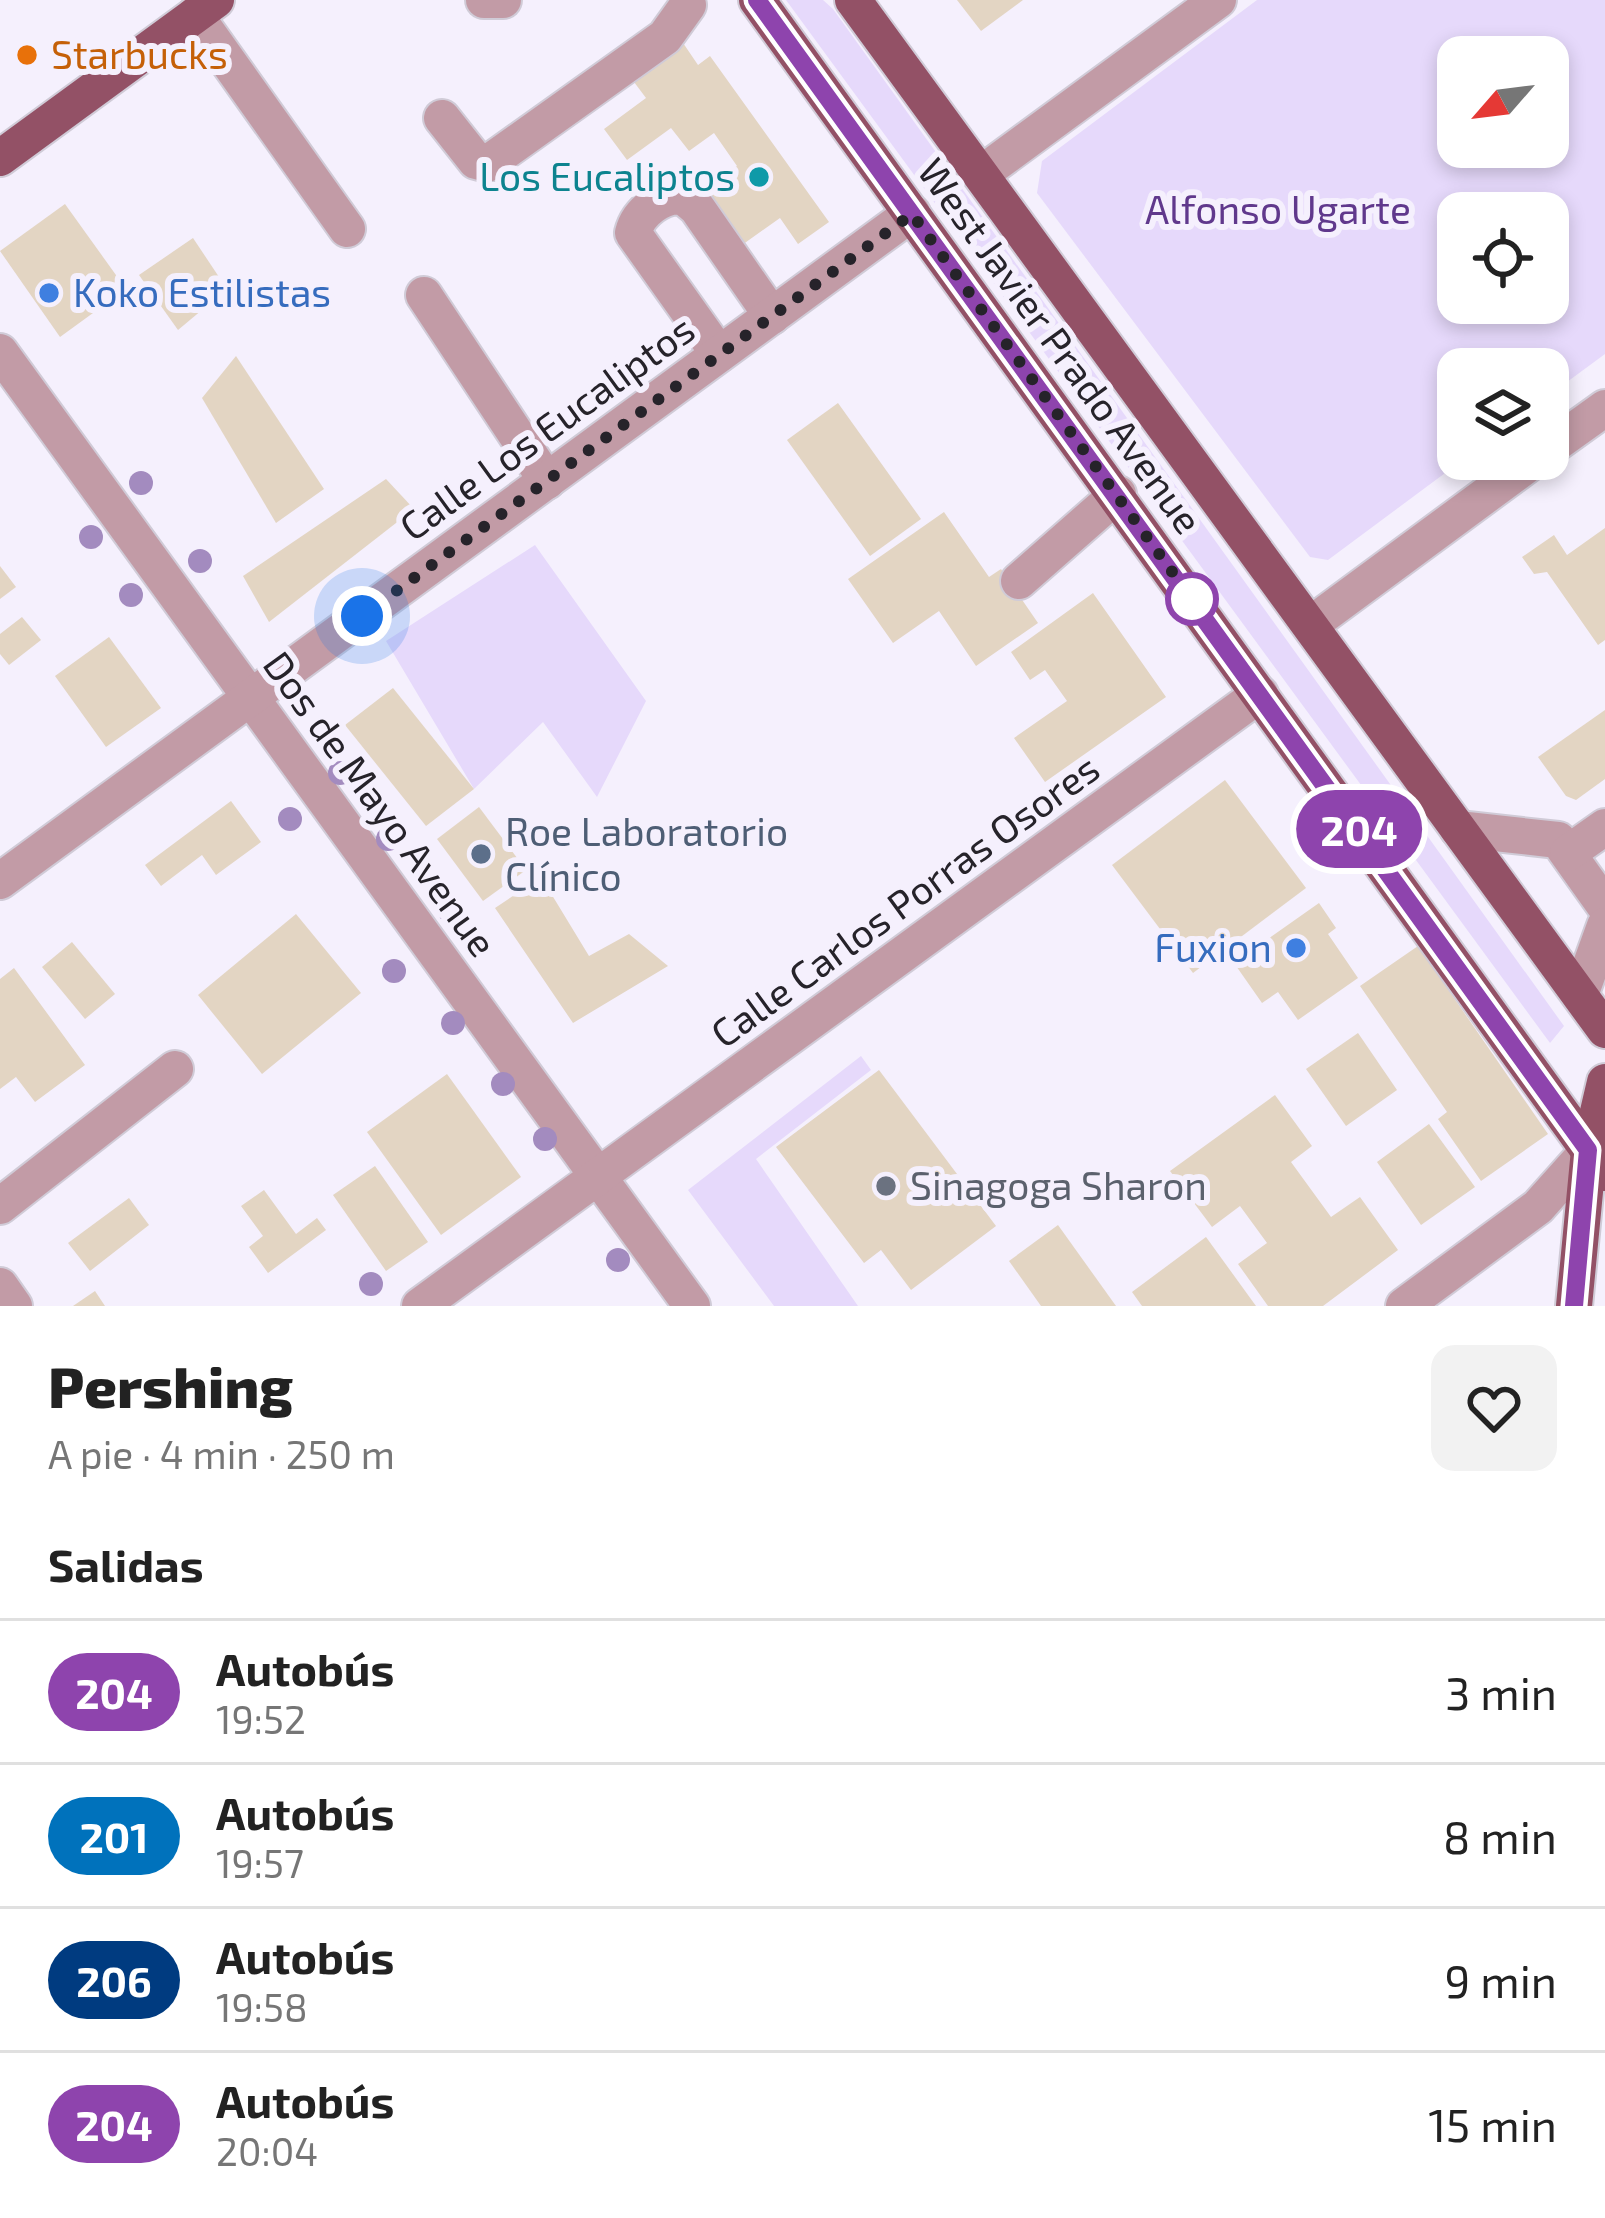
<!DOCTYPE html>
<html lang="es">
<meta charset="utf-8">
<style>
:root{--surface:#fff;--page:#f2f2f2;--text:#222;--muted:#767676;--line:#e0e0e0}
body{margin:0;font-family:"Exo 2",sans-serif;background:var(--page);color:var(--text);height:100vh;display:flex;flex-direction:column;font-size:45px;white-space:nowrap}
*{box-sizing:border-box;margin:0}
p{font-size:39px;color:var(--muted)}
.icon{flex:none;width:66px;height:66px;fill:none;stroke:currentColor;stroke-width:2;stroke-linecap:round;stroke-linejoin:round}
.map{position:relative;height:1306px;overflow:hidden}
.sheet{display:flex;flex-direction:column;background:var(--surface);flex:1}
.sheet>*{flex:none}
.badge{padding:0 24px;border-radius:39px;font-size:42px;line-height:78px}
.needle{width:78px;rotate:242deg}
.tools{position:absolute;left:1437px;top:36px;display:grid;gap:24px}
.tools a{display:grid;place-items:center;width:132px;height:132px;border-radius:24px;background:var(--surface);box-shadow:0 6px 18px #0003;font-size:60px}
.you{position:absolute;width:60px;height:60px;margin:-30px;border:9px solid #fff;border-radius:50%;background:#1a73e8;box-shadow:0 0 0 18px #1a73e833}
.map>.badge{position:absolute;translate:-50% -50%;box-shadow:0 0 0 6px #fff}
h2{padding:0 48px;font-size:45px;line-height:108px}
.round{display:grid;place-items:center;flex:none;width:126px;height:126px;border-radius:24px;background:var(--page)}
.head{display:flex;align-items:center;justify-content:space-between;height:204px;padding:0 48px}
h1{font-size:57px;font-weight:800;line-height:90px}
ul{padding:0;list-style:none}
li{display:flex;align-items:center;gap:36px;height:144px;padding:0 48px;border-top:3px solid var(--line)}
li div{flex:1}
li b{display:block;font-size:45px}
li em{font-style:normal}
li .badge{min-width:132px;font-weight:700;text-align:center}
.map>svg:first-child{display:block}
.green{fill:#e6d9fb;fill-rule:evenodd}
.building{fill:#e3d5c3}
.lines{fill:none;stroke-linecap:round;stroke-linejoin:round}
.minor-casing{stroke:#d0cbd7;stroke-width:40}
.major-casing{stroke:#d0cbd7;stroke-width:40}
.minor{stroke:#c29ba6;stroke-width:36}
.major{stroke:#935166;stroke-width:36}
.tree{fill:#a38bbf}
.line-casing{stroke:#fff;stroke-width:27}
.line{stroke:#8e44ad;stroke-width:18}
.walk{stroke:#26232a;stroke-width:12;stroke-dasharray:0 21.6}
.food-dot{fill:#e8710a;stroke:#f5f0fd;stroke-width:4.5}
.culture-dot{fill:#0f9aa8;stroke:#f5f0fd;stroke-width:4.5}
.shop-dot{fill:#3f7fe0;stroke:#f5f0fd;stroke-width:4.5}
.stop-dot{fill:#fff;stroke:#8e44ad;stroke-width:6}
.service-dot{fill:#5c6f8a;stroke:#f5f0fd;stroke-width:4.5}
.worship-dot{fill:#6b7280;stroke:#f5f0fd;stroke-width:4.5}
.labels{text-anchor:middle;stroke-width:12;stroke-linejoin:round;paint-order:stroke}
.food-label{font-size:39px;fill:#c56008;stroke:#f5f0fd;text-anchor:start}
.culture-label{font-size:39px;fill:#0d838f;stroke:#f5f0fd;text-anchor:end}
.park-label{font-size:39px;fill:#60388c;stroke:#f5f0fd}
.shop-label{font-size:39px;fill:#366cbe;stroke:#f5f0fd;text-anchor:start}
.street-label{font-size:39px;fill:#26232a;stroke:#f5f0fd}
.service-label{font-size:39px;fill:#4e5e75;stroke:#f5f0fd;text-anchor:start}
.worship-label{font-size:39px;fill:#5b616d;stroke:#f5f0fd;text-anchor:start}
</style>
<div class="map">
<svg width="1605" height="1306" viewBox="0 0 1605 1306">
<rect width="100%" height="100%" fill="#f5f0fd"/>
<g class="green">
<path d="M786,0H823L833,9L1564,1026L1550,1043Z"/>
<path d="M1257,0H1605V354L1548,396V369H1458V459H1464L1328,560L1310,557L1037,193L1042,161ZM1548,57V147H1458V57ZM1548,213V303H1458V213Z"/>
<path d="M535,545L646,701L597,797L543,722L474,789L386,641Z"/>
<path d="M861,1056L871,1070L756,1159L858,1306H774L688,1190Z"/>
</g>
<g class="building">
<path d="M957,0H1023L981,31Z"/>
<path d="M679,37L698,65L710,56L829,222L798,244L780,218L742,245L703,189L737,166L714,133L689,151L671,128L627,160L604,129L646,98L628,74Z"/>
<path d="M65,204L126,289L60,337L0,251Z"/>
<path d="M193,238L227,289L178,330L139,275Z"/>
<path d="M236,356L324,489L276,523L202,398Z"/>
<path d="M838,403L921,519L870,556L787,440Z"/>
<path d="M386,479L414,509L269,622L243,576Z"/>
<path d="M944,512L989,577L1001,569L1038,623L976,666L939,611L893,643L848,579Z"/>
<path d="M1605,528V640L1598,645L1547,572L1534,574L1522,557L1554,535L1567,555Z"/>
<path d="M0,566L16,587L0,599Z"/>
<path d="M1093,593L1166,697L1045,782L1014,738L1067,701L1045,670L1030,680L1011,652Z"/>
<path d="M22,617L41,640L9,665L0,654V634Z"/>
<path d="M109,637L161,708L106,747L55,676Z"/>
<path d="M393,688L474,789L426,826L345,725Z"/>
<path d="M1605,710V779L1576,800L1566,796L1538,757Z"/>
<path d="M1225,780L1306,888L1193,973L1112,865Z"/>
<path d="M231,801L261,842L216,875L202,855L161,886L145,865Z"/>
<path d="M479,807L526,870L483,901L437,839Z"/>
<path d="M541,877L589,956L629,934L668,966L573,1023L495,908Z"/>
<path d="M1319,903L1336,928L1328,934L1358,978L1298,1020L1278,992L1262,1003L1234,963Z"/>
<path d="M296,914L361,993L262,1074L198,995Z"/>
<path d="M72,942L115,994L85,1019L42,967Z"/>
<path d="M1418,946L1548,1134L1481,1181L1438,1119L1447,1112L1360,986Z"/>
<path d="M14,968L85,1065L35,1102L16,1077L0,1089V979Z"/>
<path d="M1358,1033L1397,1090L1346,1126L1306,1069Z"/>
<path d="M879,1070L996,1226L911,1290L881,1250L864,1263L776,1147Z"/>
<path d="M447,1074L521,1177L441,1235L367,1132Z"/>
<path d="M1275,1095L1312,1146L1291,1162L1331,1217L1360,1197L1398,1250L1323,1306H1268L1238,1264L1267,1243L1240,1206L1212,1227L1170,1171Z"/>
<path d="M1429,1124L1475,1187L1421,1225L1377,1162Z"/>
<path d="M375,1166L428,1242L386,1271L333,1195Z"/>
<path d="M264,1190L296,1234L317,1218L326,1230L268,1273L249,1247L263,1236L241,1206Z"/>
<path d="M129,1198L149,1225L90,1271L68,1243Z"/>
<path d="M1058,1225L1116,1306H1041L1009,1261Z"/>
<path d="M1206,1237L1256,1306H1142L1132,1292Z"/>
<path d="M95,1291L105,1306H73Z"/>
</g>
<g class="lines">
<g class="minor-casing">
<g id="minor">
<path d="M484,0H503"/>
<path d="M195,15L347,229"/>
<path d="M442,118L476,161L487,164L665,37L688,5"/>
<path d="M981,174L1218,0"/>
<path d="M424,295L547,481"/>
<path d="M0,352L692,1306"/>
<path d="M719,354L633,233C638,212 663,193 684,197L697,208L772,316"/>
<path d="M1548,449L1605,408"/>
<path d="M1019,581L1118,494"/>
<path d="M1310,625L1535,459"/>
<path d="M1458,829L1558,840L1605,906"/>
<path d="M1568,853L1605,827"/>
<path d="M0,881L912,213"/>
<path d="M1580,995L1605,926"/>
<path d="M0,1206L175,1069"/>
<path d="M0,1286L14,1306"/>
<path d="M420,1306L1260,694"/>
<path d="M1404,1306L1538,1207L1589,1150"/>
</g>
</g>
<g class="major-casing">
<g id="major">
<path d="M757,0L1605,1173"/>
<path d="M853,0L1605,1030"/>
<path d="M0,158L216,0"/>
<path d="M1574,1306L1589,1150L1605,1082"/>
</g>
</g>
<use href="#minor" class="minor"/>
<use href="#major" class="major"/>
</g>
<g class="tree">
<circle cx="141" cy="483" r="12"/>
<circle cx="91" cy="537" r="12"/>
<circle cx="200" cy="561" r="12"/>
<circle cx="131" cy="595" r="12"/>
<circle cx="340" cy="773" r="12"/>
<circle cx="290" cy="819" r="12"/>
<circle cx="388" cy="839" r="12"/>
<circle cx="450" cy="911" r="12"/>
<circle cx="394" cy="971" r="12"/>
<circle cx="453" cy="1023" r="12"/>
<circle cx="503" cy="1084" r="12"/>
<circle cx="545" cy="1139" r="12"/>
<circle cx="618" cy="1260" r="12"/>
<circle cx="371" cy="1284" r="12"/>
</g>
<g class="lines">
<g class="line-casing">
<path id="line" d="M757,0L1588,1150L1574,1306"/>
</g>
<use href="#line" class="line"/>
<path class="walk" d="M362,616L912,214L1192,599"/>
</g>
<circle class="food-dot" cx="27" cy="55" r="12"/>
<circle class="culture-dot" cx="759" cy="177" r="12"/>
<g class="shop-dot">
<circle cx="49" cy="293" r="12"/>
<circle cx="1296" cy="948" r="12"/>
</g>
<circle class="stop-dot" cx="1192" cy="599" r="24"/>
<circle class="service-dot" cx="481" cy="854" r="12"/>
<circle class="worship-dot" cx="886" cy="1186" r="12"/>
<g class="labels">
<g class="food-label">
<text x="51" y="69">Starbucks</text>
</g>
<g class="culture-label">
<text x="735" y="191">Los Eucaliptos</text>
</g>
<g class="park-label">
<text x="1278" y="224">Alfonso Ugarte</text>
</g>
<g class="shop-label">
<text x="73" y="307">Koko Estilistas</text>
<text x="1272" y="962" text-anchor="end">Fuxion</text>
</g>
<g class="street-label">
<text transform="translate(1060 346) rotate(54)" y="14">West Javier Prado Avenue</text>
<text transform="translate(547 428) rotate(-36)" y="14">Calle Los Eucaliptos</text>
<text transform="translate(380 804) rotate(54)" y="14">Dos de Mayo Avenue</text>
<text transform="translate(905 901) rotate(-36)" y="14">Calle Carlos Porras Osores</text>
</g>
<g class="service-label">
<text x="505" y="846">Roe Laboratorio<tspan x="505" dy="45">Clínico</tspan></text>
</g>
<g class="worship-label">
<text x="910" y="1200">Sinagoga Sharon</text>
</g>
</g>
</svg>
<div class="tools">
<a><svg class="needle" viewBox="-14 -14 28 28"><path d="M0-13l5 13h-10z" fill="#e53935"/><path d="M0 13l5-13h-10z" fill="#767676"/></svg></a>
<a><svg class="icon" aria-label="locate" viewBox="0 0 24 24"><circle cx="12" cy="12" r="6"/><path d="M12 2v4M12 18v4M2 12h4M18 12h4"/></svg></a>
<a><svg class="icon" aria-label="layers" viewBox="0 0 24 24"><path d="M12 4l9 5-9 5-9-5zM3 14l9 5 9-5"/></svg></a>
</div>
<div class="you" style="left:362px;top:616px"></div>
<b class="badge" style="left:1359px;top:829px;background:#8e44ad;color:#fff">204</b>
</div>
<section class="sheet">
<div class="head"><div><h1>Pershing</h1><p>A pie · 4 min · 250 m</p></div><a class="round"><svg class="icon" aria-label="heart" viewBox="0 0 24 24"><path d="M12 20l-8-8c-3-5 5-10 8-4 3-6 11-1 8 4z"/></svg></a></div>
<h2>Salidas</h2>
<ul>
<li><span class="badge" style="background:#8e44ad;color:#fff">204</span><div><b>Autobús</b><p>19:52</p></div><em>3 min</em></li>
<li><span class="badge" style="background:#0072bc;color:#fff">201</span><div><b>Autobús</b><p>19:57</p></div><em>8 min</em></li>
<li><span class="badge" style="background:#003b80;color:#fff">206</span><div><b>Autobús</b><p>19:58</p></div><em>9 min</em></li>
<li><span class="badge" style="background:#8e44ad;color:#fff">204</span><div><b>Autobús</b><p>20:04</p></div><em>15 min</em></li>
</ul>
</section>
